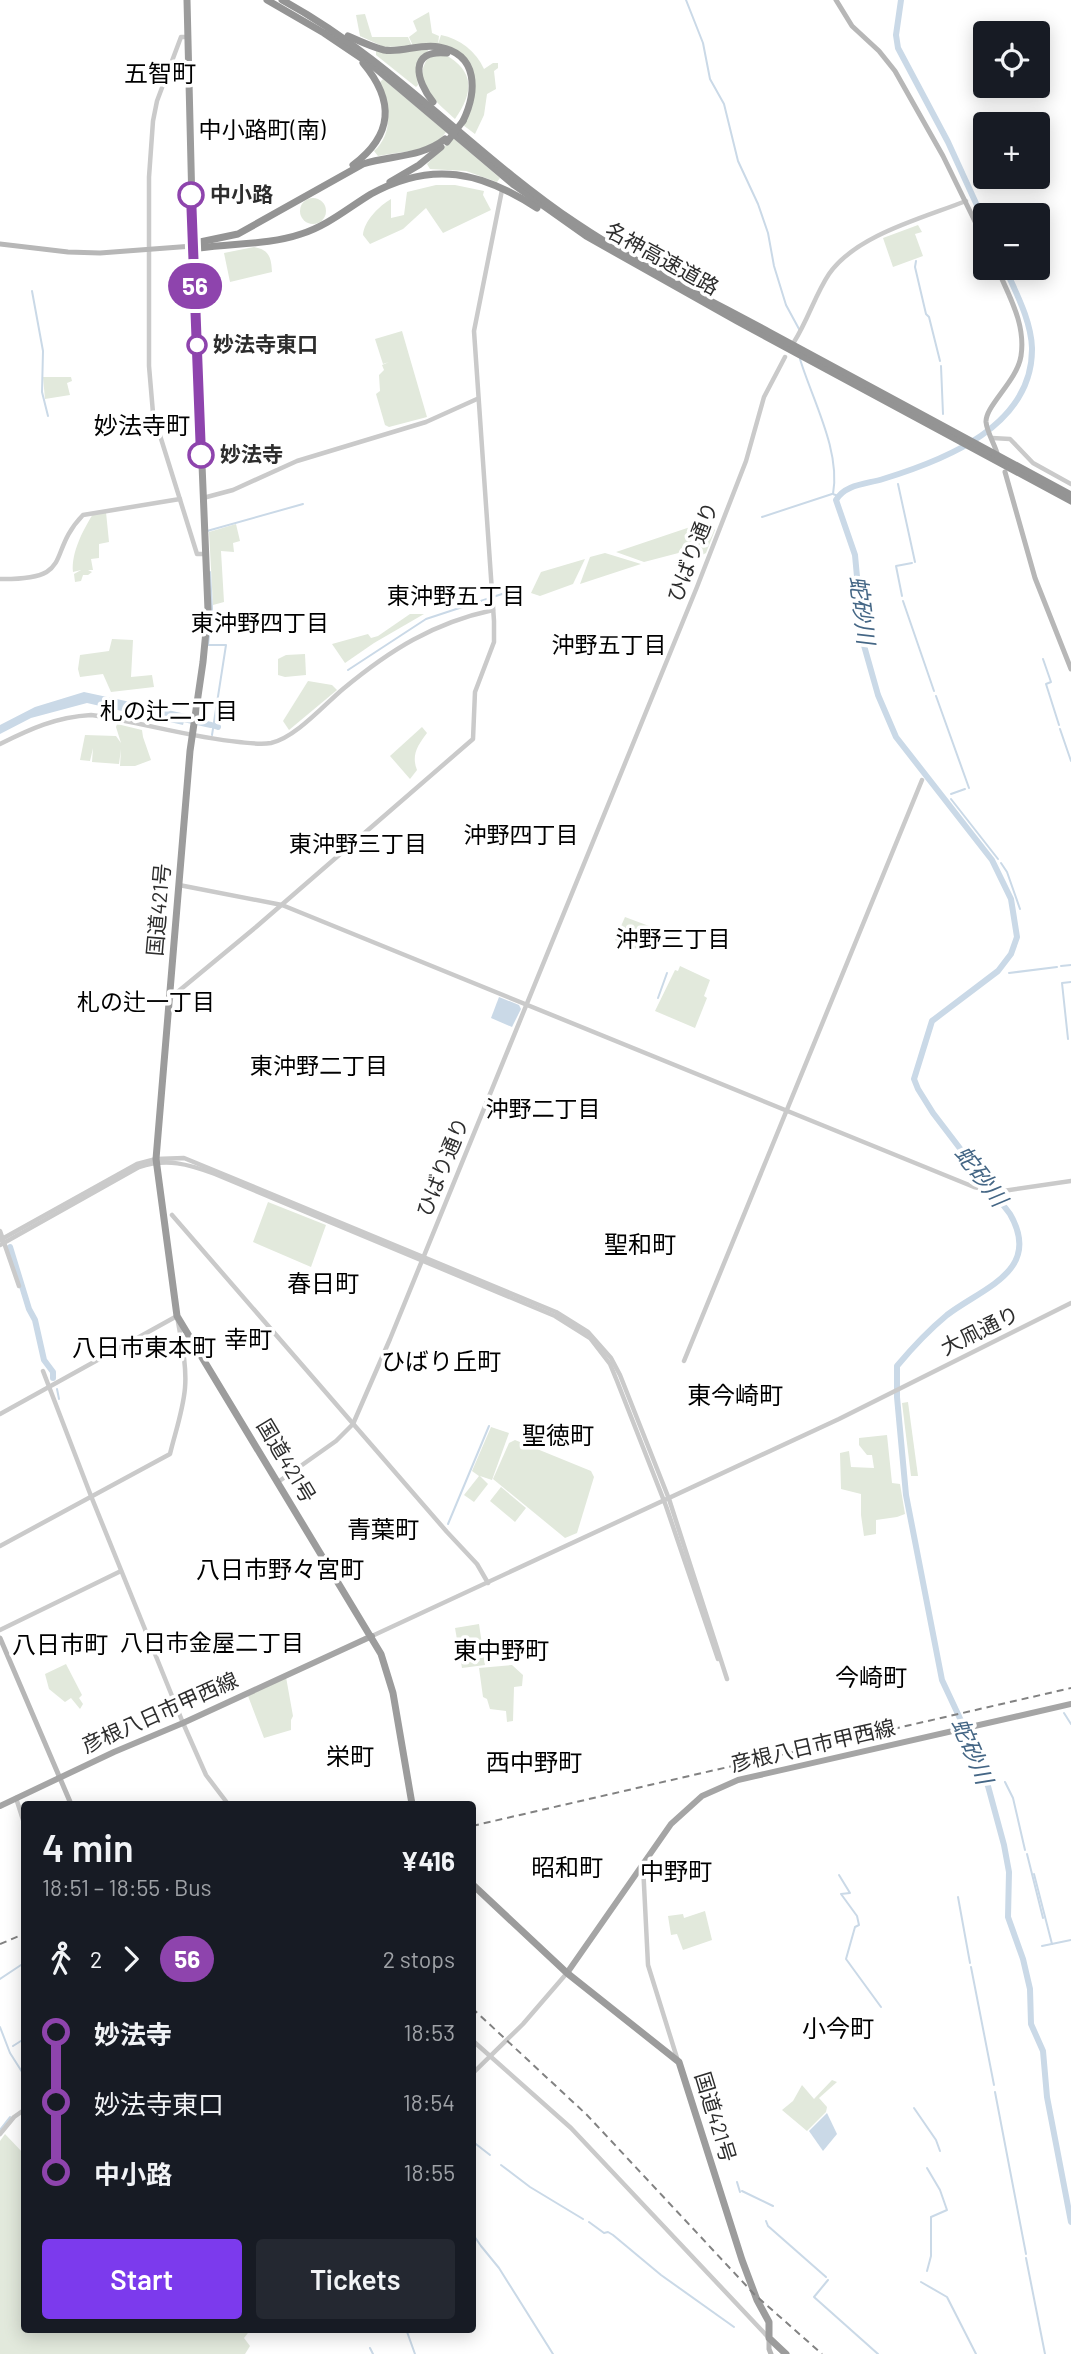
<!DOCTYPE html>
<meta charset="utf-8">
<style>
:root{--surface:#171b24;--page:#242831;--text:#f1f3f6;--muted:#9ea1a6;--accent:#7c3aed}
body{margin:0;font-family:Barlow,"Noto Sans JP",sans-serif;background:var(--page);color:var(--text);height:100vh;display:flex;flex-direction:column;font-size:26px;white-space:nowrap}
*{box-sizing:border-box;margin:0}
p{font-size:23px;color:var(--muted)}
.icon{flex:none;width:38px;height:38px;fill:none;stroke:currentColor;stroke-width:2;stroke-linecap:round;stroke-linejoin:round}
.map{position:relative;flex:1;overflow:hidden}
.side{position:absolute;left:21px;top:1801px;width:455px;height:532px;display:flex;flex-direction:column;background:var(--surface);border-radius:7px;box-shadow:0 4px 18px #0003}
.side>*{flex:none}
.badge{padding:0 14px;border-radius:23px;font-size:24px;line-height:46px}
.controls{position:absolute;left:973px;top:21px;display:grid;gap:14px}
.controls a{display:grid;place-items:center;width:77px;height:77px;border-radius:7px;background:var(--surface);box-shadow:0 4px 18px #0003;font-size:35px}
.map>.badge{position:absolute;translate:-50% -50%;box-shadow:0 0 0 4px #fff}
.legs{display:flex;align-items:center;gap:10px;height:77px;padding:0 21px;font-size:23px}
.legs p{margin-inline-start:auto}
.headline{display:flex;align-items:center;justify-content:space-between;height:119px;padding:0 21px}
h1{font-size:38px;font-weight:600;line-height:52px}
.cta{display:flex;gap:14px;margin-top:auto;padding:14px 21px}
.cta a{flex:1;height:80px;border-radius:7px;background:var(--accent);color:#fff;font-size:28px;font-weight:600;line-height:80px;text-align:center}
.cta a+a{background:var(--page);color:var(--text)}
ul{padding:0 21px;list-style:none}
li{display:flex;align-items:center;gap:24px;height:70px;font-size:26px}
li i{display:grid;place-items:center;width:10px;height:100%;margin:0 9px;background:currentColor}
li i::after{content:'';width:18px;height:18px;margin:-9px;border:5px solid;border-radius:50%;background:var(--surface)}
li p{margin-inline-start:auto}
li:first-child i{background:linear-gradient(#0000 50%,currentColor 0)}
li:last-child i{background:linear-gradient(currentColor 50%,#0000 0)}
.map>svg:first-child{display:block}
.green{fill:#e2e9dc}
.water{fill:#cad9e7}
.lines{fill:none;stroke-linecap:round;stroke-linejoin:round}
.stream{stroke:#cad9e7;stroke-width:2}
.river{stroke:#cad9e7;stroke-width:6}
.tertiary{stroke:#cacaca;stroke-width:4.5}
.secondary{stroke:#b7b7b7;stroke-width:5}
.primary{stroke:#a5a5a5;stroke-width:6}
.trunk{stroke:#9c9c9c;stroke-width:7}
.motorway{stroke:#949494;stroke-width:7}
.rail{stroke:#828282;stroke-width:2;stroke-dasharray:7 5;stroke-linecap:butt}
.motorway-bridge{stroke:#949494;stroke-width:7}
.line-1-casing{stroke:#fff;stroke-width:16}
.line-1{stroke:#8e44ad;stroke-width:10}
.stop-1-dot{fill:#fff;stroke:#8e44ad;stroke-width:3.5}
.labels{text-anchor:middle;stroke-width:7;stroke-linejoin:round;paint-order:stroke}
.stop-label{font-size:21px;font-weight:bold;fill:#2d2d2d;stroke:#fff;text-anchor:start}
.street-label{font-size:21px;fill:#2d2d2d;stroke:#fff}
.neighbourhood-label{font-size:23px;fill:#000;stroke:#fff}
.water-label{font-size:23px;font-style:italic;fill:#446685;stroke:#fff}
.quarter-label{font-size:24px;fill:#000;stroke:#fff}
</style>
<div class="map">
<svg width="1071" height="2354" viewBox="0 0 1071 2354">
<rect width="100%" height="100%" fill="#fff"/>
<g class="green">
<path d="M429,12L432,33L439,36L438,44L441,35C460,39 476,51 484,69L493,63H498V68L494,71L496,89L487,94L484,115L475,134L463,125L475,89L462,55L413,46L409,37L417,31L413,21Z"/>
<path d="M365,14L372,37H408L412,46L384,47L360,36L356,15Z"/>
<path d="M427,48L428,51C418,58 416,74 418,85L416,87L376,55V51Z"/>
<path d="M444,54C475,71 474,92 455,119C438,103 410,83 428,58Z"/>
<path d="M383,79L446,132C431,153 401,151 378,156L374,151C394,134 390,103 380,82Z"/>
<path d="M453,138L500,178L497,182L466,171L430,169L427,164Z"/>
<path d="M436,185H455L484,191L483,195L491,210L443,233L426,208L403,229L370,244L363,235C364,221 379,206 391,199V218L404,215L407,192Z"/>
<circle cx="313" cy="211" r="13"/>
<path d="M918,225L922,232L915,234L923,256L893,267L883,238Z"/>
<path d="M254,247C270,250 271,258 272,272L230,282L224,253Z"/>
<path d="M402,331L427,417L389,427L385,425L376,394L380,391L379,375L384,370L382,365L389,362L383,364L375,339Z"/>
<path d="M43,377H71L72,381L67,383L70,395L45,399Z"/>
<path d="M106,512L109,542L99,544V558L91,559L93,570H88L92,572L88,575H83L81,581L75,582L74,574L81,570L73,572C71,553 83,530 93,514Z"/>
<path d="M708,521L715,530L706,553L702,555L690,550L644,562L616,552Z"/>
<path d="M236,524L240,541L233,543L234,552L221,551L224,602L213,605L209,532Z"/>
<path d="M605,553L641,564L580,584L590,557Z"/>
<path d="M585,559L573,584L540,596L531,593L541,572Z"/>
<path d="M410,614H424L374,643L345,663L332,644L368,634L371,638L378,636Z"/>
<path d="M112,639L133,640L131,677L152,675L154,687L111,692L103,674L80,677L78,669L80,655L109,651Z"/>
<path d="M305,654L306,675L285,677L278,675V659L286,655Z"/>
<path d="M308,681L332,685L337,690L289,730L283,721Z"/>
<path d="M117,724L142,730L143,737L151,760L135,766H120L121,749L119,764L92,762L93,748L90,761L80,760L85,735L116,736L121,743L116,727Z"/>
<path d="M422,727L427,733C418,745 411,755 417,770L410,779L390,756Z"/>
<path d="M625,917L649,926L640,950L615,940Z"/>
<path d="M680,966L710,980L704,996L707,998L695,1028L655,1011L675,970L678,971Z"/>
<path d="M268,1202L326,1225L311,1267L253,1242Z"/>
<path d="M908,1402L918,1476H911L902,1403Z"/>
<path d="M491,1427L509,1433L492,1480L480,1476L488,1484L474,1502L464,1495L479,1476L472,1471Z"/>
<path d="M887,1435L892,1483L900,1484L905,1514L897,1517L876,1520V1534L864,1536L861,1515V1494L841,1489L840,1453L849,1451L851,1467L874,1468L872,1455H867L859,1445V1438Z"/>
<path d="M515,1440L591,1471L594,1477L577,1533L565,1538L493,1479L509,1443Z"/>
<path d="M501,1487L526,1508L515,1522L490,1501Z"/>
<path d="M479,1624L485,1665L462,1668L455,1628Z"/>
<path d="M66,1664L82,1695L79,1698L83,1704L80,1709L71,1698L65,1702L49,1689L45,1674Z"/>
<path d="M512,1665L523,1675L522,1686L514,1687L513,1721L507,1722L506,1711L490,1709L487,1699L483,1697L479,1668Z"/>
<path d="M286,1677L293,1716L291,1720V1730L264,1738L248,1696Z"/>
<path d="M705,1911L712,1940L683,1950L677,1934L671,1935L668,1916L683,1914L684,1918Z"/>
<path d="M832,2080L837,2082L819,2098L827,2107L826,2112L807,2131L782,2110L793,2101L802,2085L814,2099Z"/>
<path d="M5,2134L24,2154V2329H251L244,2338L250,2346L245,2354H0V2141Z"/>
</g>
<g class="water">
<path d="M84,692L186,714L183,725L87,703L31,718L0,734V725L35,707Z"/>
<path d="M499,997L519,1005L521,1009L512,1027L491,1018Z"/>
<path d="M827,2113L837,2134L823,2151L809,2131Z"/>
</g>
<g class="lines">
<g class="stream">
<path d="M686,0L703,43L710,79L724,104L738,161L758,204L768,233L774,266L786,305L799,329"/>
<path d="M916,261L915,267L926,314L929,317L940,361"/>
<path d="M32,291L43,351L42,392L48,416"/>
<path d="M800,359C812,399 841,451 833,494L838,496"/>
<path d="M941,366L943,414"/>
<path d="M898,484L915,562"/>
<path d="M762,517L832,494"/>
<path d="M207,531L303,504"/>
<path d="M210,572L212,609L208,645H226L212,735"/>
<path d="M902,596L896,566L912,563"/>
<path d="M903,601L934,691"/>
<path d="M1043,659L1051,682L1046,684L1059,725"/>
<path d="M348,670L426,619L502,594"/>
<path d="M936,696L969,788"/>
<path d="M1060,729L1071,761"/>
<path d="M951,794L965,789"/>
<path d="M951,799L998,859"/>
<path d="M1001,863L1007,872L1020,909"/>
<path d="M1061,966L1071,965"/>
<path d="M1009,973L1057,967"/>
<path d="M658,998L667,973"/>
<path d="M1068,1039L1062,983L1071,982"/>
<path d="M57,1389L59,1399"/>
<path d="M448,1524L489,1426"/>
<path d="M1064,1713L1071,1724"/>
<path d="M1005,1782L1013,1798L1025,1850"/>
<path d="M1027,1854L1043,1918"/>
<path d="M1034,1874L1052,1944"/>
<path d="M839,1875L850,1893L841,1894L857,1916L859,1925L855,1927L846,1959L881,2007"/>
<path d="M958,1897L970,1963"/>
<path d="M1042,1946L1071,1940"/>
<path d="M971,1967L994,2085"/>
<path d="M0,1979L21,1965"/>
<path d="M0,2027L10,2053L24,2075"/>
<path d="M13,2046L24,2039"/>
<path d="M995,2092L1026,2254"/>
<path d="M914,2108L936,2140L940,2151"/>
<path d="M0,2130L10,2117"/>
<path d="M472,2141L490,2155"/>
<path d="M501,2165L530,2187L583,2219"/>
<path d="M927,2168L940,2190L947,2210L931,2217V2256L927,2271"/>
<path d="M737,2182L740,2192"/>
<path d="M742,2191L773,2206"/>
<path d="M766,2221L768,2226L826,2277"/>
<path d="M589,2222L604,2233L608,2232L613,2235L661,2275L734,2327"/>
<path d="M472,2233L481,2246L499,2268L553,2354"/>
<path d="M1026,2258L1045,2354"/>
<path d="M828,2280L814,2297L878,2354"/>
<path d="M921,2282L947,2297L976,2354"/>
<path d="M406,2329L415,2354"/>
<path d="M370,2348L373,2354"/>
</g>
<g class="river">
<path d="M901,0L896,35L898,48L948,142L985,223"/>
<path d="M1005,268C1016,293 1031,320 1032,348C1033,426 945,460 883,479C867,484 845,484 836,500L855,555L863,642L878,695L896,737L992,860L1011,899L1017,937L1011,954L998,971L932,1021L914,1079L918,1089L933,1113L1010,1214C1043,1271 982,1288 947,1315C929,1330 912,1348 897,1366V1397L906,1495L942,1680L964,1727L988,1786L1004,1845L1009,1872L1008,1917L1023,1959L1030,1989L1031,2024L1043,2051L1047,2097L1071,2222"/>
<path d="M179,718L211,725"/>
<path d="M215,726L218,727"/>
<path d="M10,1247L29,1309L35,1320L44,1360L53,1372V1378"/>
</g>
<g class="tertiary">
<path d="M188,37H181L157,101L153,121L149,177V366L153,413L197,554H205"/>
<path d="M794,342C808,320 815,295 829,274C856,235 923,218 966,201"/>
<path d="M992,438L1010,439L1033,463L1071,484"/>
<path d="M203,498L233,490L297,461L426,422L477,399"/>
<path d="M0,579C77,580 45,554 83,515L180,499"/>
<path d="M0,744C30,729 56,717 91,715C140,722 189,737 239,742C249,743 260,745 271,743C295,738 324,705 343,689C390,650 433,623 493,610"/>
<path d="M179,885L282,905L974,1187L993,1191H1003L1071,1181"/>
<path d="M169,999L256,927L473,739L475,692L494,642V621L474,331L502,190"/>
<path d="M172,1215L447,1532L477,1564L488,1583"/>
<path d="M0,1231L19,1286"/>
<path d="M0,1240L137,1164L156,1159L184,1158L556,1312L588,1332L611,1358L620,1375L669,1499L727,1679"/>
<path d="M0,1245L139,1167C167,1158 188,1164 215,1174L555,1316L590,1338L610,1364L617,1381L666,1506L718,1659"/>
<path d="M684,1361L922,780"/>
<path d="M43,1371L91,1496L183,1723L206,1775L228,1804"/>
<path d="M0,1414L177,1316C181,1340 187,1365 185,1388C183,1411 175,1433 170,1454L0,1546"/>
<path d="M278,1482L336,1441L353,1424L390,1339L697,587L746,461L764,397L785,357"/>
<path d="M0,1630L121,1571"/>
<path d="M372,1636L839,1419L1071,1303"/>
<path d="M16,1798L24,1823"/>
<path d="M643,1865L648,1965L677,2058"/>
<path d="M472,2040L571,2128L768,2337"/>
<path d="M472,2074L523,2024L567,1973"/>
<path d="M0,2134L14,2117L24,2110"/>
</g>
<g class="secondary">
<path d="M836,0L852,26L879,51L895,71L943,156L985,242"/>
<path d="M0,244L68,252L100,253L193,246"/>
<path d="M997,268C1009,296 1026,324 1021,356C1017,381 985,406 986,422C987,432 994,443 997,453"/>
<path d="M1005,472L1035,578L1071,669"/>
<path d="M0,1638L71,1804"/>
<path d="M769,2338V2349L771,2354"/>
</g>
<g class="primary">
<path d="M0,1806L114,1752L183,1723L372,1636"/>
<path d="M567,1973L671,1824L702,1796L738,1780L1071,1704"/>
</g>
<g class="trunk">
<path d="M187,0L193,246L208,610L203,662L190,751L156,1159L177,1316L381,1654L393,1693L412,1804"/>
<path d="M472,1884L567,1973L679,2062L742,2260L757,2300L769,2322V2338L786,2354"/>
</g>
<g class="motorway">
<path d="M267,0L324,33L373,66L514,185L586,236L737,321L1071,501"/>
<path d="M282,0C391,59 473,154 576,223C637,264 704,297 769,332C869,387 970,441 1071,495"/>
<path d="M348,36C359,41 372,47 384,50C402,53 421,43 439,47C479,54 477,92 463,121"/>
<path d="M433,102C416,81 408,49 447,53"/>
<path d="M353,165C393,135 395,101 363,63"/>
<path d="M390,182L419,165L441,147"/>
<path d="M193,246L199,248C233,243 269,245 301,234C327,226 348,208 371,194C432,160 482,172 537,208"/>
<path d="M193,246L200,242L238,234L363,164C391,155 421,158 445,139"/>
</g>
<g class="rail">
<path d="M472,1826L1071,1688"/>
<path d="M0,1944L24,1934"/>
<path d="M472,2008L587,2115L754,2294L822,2354"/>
</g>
<path class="motorway-bridge" d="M447,142L463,121"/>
</g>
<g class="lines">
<g class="line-1-casing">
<path id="line-1" d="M191,195L201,455"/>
</g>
<use href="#line-1" class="line-1"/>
</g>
<g class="stop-1-dot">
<circle cx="191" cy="195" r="12"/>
<circle cx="197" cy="345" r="9"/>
<circle cx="201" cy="455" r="12"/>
</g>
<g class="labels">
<g class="stop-label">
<text x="210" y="202">中小路</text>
<text x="213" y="352">妙法寺東口</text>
<text x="220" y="462">妙法寺</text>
</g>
<g class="street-label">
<text transform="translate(662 259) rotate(29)" y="7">名神高速道路</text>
<text transform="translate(693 552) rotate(-69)" y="7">ひばり通り</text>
<text transform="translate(159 910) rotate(-85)" y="7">国道421号</text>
<text transform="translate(443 1167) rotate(-68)" y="7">ひばり通り</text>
<text transform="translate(980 1331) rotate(-26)" y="7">大凧通り</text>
<text transform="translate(286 1461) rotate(59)" y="7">国道421号</text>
<text transform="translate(160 1713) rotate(-24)" y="7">彦根八日市甲西線</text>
<text transform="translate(813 1746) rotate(-13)" y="7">彦根八日市甲西線</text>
<text transform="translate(715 2117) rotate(73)" y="7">国道421号</text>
</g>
<g class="neighbourhood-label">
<text x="262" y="138">中小路町(南)</text>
<text x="456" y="604">東沖野五丁目</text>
<text x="260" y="631">東沖野四丁目</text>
<text x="609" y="653">沖野五丁目</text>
<text x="169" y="719">札の辻二丁目</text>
<text x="521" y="843">沖野四丁目</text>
<text x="358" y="852">東沖野三丁目</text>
<text x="673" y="947">沖野三丁目</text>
<text x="146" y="1010">札の辻一丁目</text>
<text x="319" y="1074">東沖野二丁目</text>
<text x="543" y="1117">沖野二丁目</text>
<text x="212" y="1651">八日市金屋二丁目</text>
</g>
<g class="water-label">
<text transform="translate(862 610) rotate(83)" y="8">蛇砂川</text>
<text transform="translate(981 1176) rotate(53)" y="8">蛇砂川</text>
<text transform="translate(972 1751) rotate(67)" y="8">蛇砂川</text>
</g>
<g class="quarter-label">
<text x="160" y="82">五智町</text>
<text x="142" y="434">妙法寺町</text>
<text x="640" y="1253">聖和町</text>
<text x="323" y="1292">春日町</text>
<text x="248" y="1348">幸町</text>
<text x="144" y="1356">八日市東本町</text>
<text x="441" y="1370">ひばり丘町</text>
<text x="735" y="1404">東今崎町</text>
<text x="558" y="1444">聖徳町</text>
<text x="383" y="1538">青葉町</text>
<text x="280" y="1578">八日市野々宮町</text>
<text x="60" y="1653">八日市町</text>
<text x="501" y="1659">東中野町</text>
<text x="871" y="1686">今崎町</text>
<text x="350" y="1765">栄町</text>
<text x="534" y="1771">西中野町</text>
<text x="567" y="1876">昭和町</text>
<text x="676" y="1880">中野町</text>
<text x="838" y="2037">小今町</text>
</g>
</g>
</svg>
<div class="controls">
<a><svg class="icon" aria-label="locate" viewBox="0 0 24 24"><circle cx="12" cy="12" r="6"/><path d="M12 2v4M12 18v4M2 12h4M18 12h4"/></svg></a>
<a>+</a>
<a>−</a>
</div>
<b class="badge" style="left:195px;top:286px;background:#8e44ad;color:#fff">56</b>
<section class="side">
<div class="headline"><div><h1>4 min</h1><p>18:51 – 18:55 · Bus</p></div><b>¥416</b></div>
<div class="legs"><svg class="icon" aria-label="walk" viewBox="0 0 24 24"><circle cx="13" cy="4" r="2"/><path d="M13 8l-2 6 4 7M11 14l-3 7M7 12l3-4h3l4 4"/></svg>2<svg class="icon" aria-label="forward" viewBox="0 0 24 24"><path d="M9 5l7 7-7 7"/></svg><b class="badge" style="background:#8e44ad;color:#fff">56</b><p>2 stops</p></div>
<ul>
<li><i style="color:#8e44ad"></i><b>妙法寺</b><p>18:53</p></li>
<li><i style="color:#8e44ad"></i><span>妙法寺東口</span><p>18:54</p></li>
<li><i style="color:#8e44ad"></i><b>中小路</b><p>18:55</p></li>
</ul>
<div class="cta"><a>Start</a><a>Tickets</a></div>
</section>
</div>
